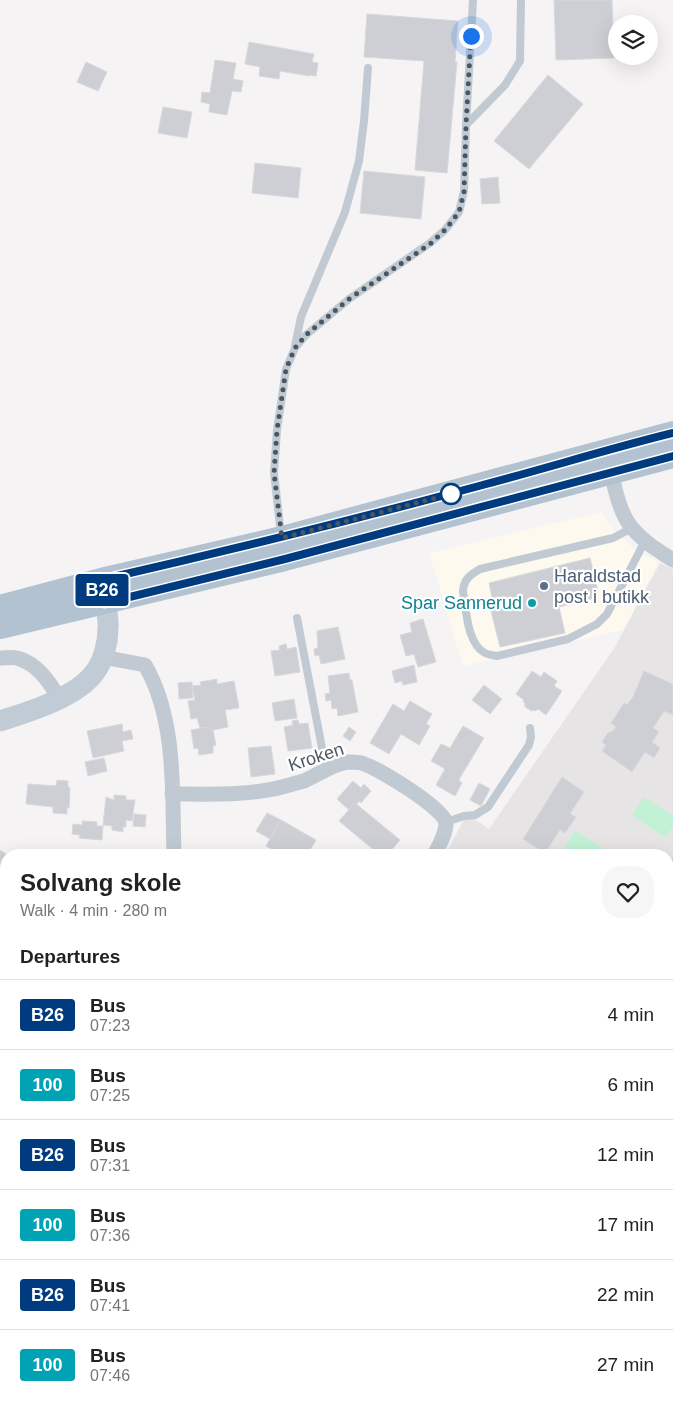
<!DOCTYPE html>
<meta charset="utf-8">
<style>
:root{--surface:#fff;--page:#f6f6f6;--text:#222;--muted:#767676;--line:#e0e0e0}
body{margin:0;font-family:Arial,sans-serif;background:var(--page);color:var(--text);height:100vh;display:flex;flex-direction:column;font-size:19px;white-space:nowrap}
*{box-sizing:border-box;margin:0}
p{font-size:16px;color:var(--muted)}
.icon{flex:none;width:28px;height:28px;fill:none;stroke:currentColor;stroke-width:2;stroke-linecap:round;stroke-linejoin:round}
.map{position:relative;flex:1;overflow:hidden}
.drawer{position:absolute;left:0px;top:849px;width:674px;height:561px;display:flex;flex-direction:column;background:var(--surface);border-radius:20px 20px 0 0;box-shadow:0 5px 20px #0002}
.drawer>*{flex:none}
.badge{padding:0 10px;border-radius:4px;font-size:18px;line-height:32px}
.fabs{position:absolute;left:608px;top:15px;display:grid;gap:10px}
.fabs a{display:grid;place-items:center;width:50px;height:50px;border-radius:50%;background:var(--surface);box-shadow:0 5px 20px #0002;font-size:25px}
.you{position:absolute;width:25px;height:25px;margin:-12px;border:4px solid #fff;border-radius:50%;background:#1a73e8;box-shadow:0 0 0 8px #1a73e833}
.map>.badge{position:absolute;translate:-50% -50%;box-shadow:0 0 0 2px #fff}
h2{padding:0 20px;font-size:19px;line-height:45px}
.round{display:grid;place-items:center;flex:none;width:52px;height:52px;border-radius:20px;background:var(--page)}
.head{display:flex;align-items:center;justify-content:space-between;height:85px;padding:0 20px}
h1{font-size:24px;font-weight:700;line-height:38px}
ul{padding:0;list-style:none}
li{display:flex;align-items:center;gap:15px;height:70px;padding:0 20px;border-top:1px solid var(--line)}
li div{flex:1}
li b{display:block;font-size:19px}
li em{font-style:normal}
li .badge{min-width:55px;font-weight:700;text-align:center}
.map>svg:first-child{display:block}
.commercial{fill:#fdf9ef}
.education{fill:#e6e4e5}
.green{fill:#c3f1d5}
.building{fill:#cdcfd5;stroke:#d7d9de}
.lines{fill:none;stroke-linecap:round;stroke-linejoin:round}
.lane{stroke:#c1cad2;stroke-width:8}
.street{stroke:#c1cad2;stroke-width:15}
.secondary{stroke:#c1cbd6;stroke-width:21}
.primary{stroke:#b3c2d1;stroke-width:24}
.line-casing{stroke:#fff;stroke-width:11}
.line{stroke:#003b80;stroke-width:8}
.walk{stroke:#4a5661;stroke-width:5;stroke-dasharray:0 9}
.stop-dot{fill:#fff;stroke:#003b80;stroke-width:2.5}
.service-dot{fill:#5c6f8a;stroke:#fff;stroke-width:2}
.culture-dot{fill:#0f9aa8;stroke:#fff;stroke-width:2}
.labels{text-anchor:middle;stroke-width:4.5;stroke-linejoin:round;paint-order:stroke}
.service-label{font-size:18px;fill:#4e5e75;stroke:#fff;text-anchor:start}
.culture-label{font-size:18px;fill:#0d838f;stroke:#fff;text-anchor:end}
.street-label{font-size:18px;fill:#4a5661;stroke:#fff}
</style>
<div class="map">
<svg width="673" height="1409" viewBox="0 0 673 1409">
<rect width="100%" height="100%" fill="#f5f3f3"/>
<path class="commercial" d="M602,512L609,525L619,536L637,551L659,562L623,630L463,666L429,553Z"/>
<path class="education" d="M660,563L673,569V958L668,967V855H445L467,814L489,829L615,647Z"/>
<g class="green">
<path d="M644,797L673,816V826L666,838L632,816Z"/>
<path d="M575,831L614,855H560Z"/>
</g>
<g class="building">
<path d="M554,0H612L614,58L556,60Z"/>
<path d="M367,14L458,21L455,62H457L447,173L415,170L424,61L364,57Z"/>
<path d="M249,42L314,54L312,62L318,63L316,76L310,75L309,76L280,71L279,79L259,76L260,67L245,64Z"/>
<path d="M215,60L236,63L233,79L243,81L241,92L232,91L227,115L209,112L210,104L201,102L202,92L210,93Z"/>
<path d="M86,62L107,72L98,91L77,82Z"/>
<path d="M548,75L583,104L529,169L494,141Z"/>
<path d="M163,107L192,112L187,138L158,133Z"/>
<path d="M255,163L301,168L298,198L252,193Z"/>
<path d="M364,171L425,177L421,219L360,213Z"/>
<path d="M498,177L500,203L482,204L480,179Z"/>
<path d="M590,558L598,591L595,598L559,607L565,633L500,647L488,599L492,597L489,583Z"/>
<path d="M423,619L436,662L418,667L414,654L406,656L400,635L412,632L410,623Z"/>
<path d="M338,627L345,659L321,664L319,655L315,656L314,649L318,648L317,631Z"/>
<path d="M286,644L287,649L296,647L300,672L275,676L271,651L280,650L279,646Z"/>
<path d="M414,665L417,682L403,685L402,681L395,683L392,671Z"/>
<path d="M532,671L541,677L544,672L557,681L554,686L562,691L546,715L538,709L536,711L534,710L532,711L525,707V703L523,702L524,700L516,694Z"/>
<path d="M644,671L673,684V715L664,711L653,728L659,732L652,742L660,748L654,758L645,752L632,772L602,751L606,745L602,742L608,733L613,731L616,727L611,723L624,703L627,705L633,697Z"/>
<path d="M349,673L350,680H352L358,712L338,716L337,708L332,709L331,700L326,701L325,694L330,693L328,676Z"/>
<path d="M217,679V684L234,681L239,708L225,710L228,727L213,730L208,727L200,728L197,718L191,719L188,701L195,700L192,686L201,685L200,682Z"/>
<path d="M192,682L193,698L179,699L178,683Z"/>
<path d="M484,685L502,699L490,714L472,700Z"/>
<path d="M294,699L297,718L275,721L272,703Z"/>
<path d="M410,701L432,714L426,724L430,726L419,745L401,734L389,754L370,743L393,704L404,711Z"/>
<path d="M298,720L299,724L308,723L312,748L288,751L284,727L293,725L292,721Z"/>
<path d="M122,724L123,732L131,730L133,739L122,741L124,751L93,758L87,731Z"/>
<path d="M463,726L484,738L461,776L459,780L462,783L455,796L436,785L445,769L431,761L441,744L450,748Z"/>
<path d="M208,727L213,730L216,745L213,746V753L199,755L198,748L194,749L191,730Z"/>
<path d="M349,727L356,732L350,741L343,736Z"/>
<path d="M271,746L275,774L251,777L248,748Z"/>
<path d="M104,758L107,771L88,776L85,762Z"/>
<path d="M562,777L584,792L570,814L576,817L565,833L560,830L545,853L523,839Z"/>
<path d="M57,780L68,781V787L70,788L69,808H67V814L53,813V807L26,804L28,784L56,786Z"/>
<path d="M353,781L361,788L364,784L371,791L361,803L359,801L357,804L355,803L349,810L337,799Z"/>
<path d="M479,783L490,789L481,806L470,800Z"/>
<path d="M114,795L126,796V800H135L132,821L126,820V827H123V832L112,830V826L103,825L106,797L114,800Z"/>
<path d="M355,803L400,840L387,855H380L339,821Z"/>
<path d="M267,813L281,820L270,839L256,831Z"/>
<path d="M134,814L146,815L145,827L133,826Z"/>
<path d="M281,820L316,840L307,855H275L277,852L266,846Z"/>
<path d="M82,821L97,822V826H103L102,840L79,838L80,835L72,834L73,824L82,825Z"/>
<path d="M0,850L6,854L0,862Z"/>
<path d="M6,854V874L0,882V862Z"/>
<path d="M673,857V913L668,922V865Z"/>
<rect x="0" y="960" width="3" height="15"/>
<path d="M0,1025L6,1062L0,1064Z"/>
<path d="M6,1072V1088L3,1073Z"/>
<path d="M668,1133L673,1137V1147L668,1154Z"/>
<path d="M6,1139V1162L1,1140Z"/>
<path d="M673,1148V1162L668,1158Z"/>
<path d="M6,1176V1205L3,1206L0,1195V1177Z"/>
<path d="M668,1201L673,1204V1222L668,1231Z"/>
<path d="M668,1270L673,1271V1291H668Z"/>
<path d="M5,1286L6,1287V1313L0,1310L4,1302L0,1300V1295Z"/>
<path d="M668,1307H673V1331L669,1332H668Z"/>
<path d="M672,1357L673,1382H668L669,1395L668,1396V1358Z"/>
<path d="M0,1364L6,1367V1395L0,1392Z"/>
<path d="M65,1404H110L111,1405L109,1409H62Z"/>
<path d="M201,1404H226L223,1409H210Z"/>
<path d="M299,1404H315L312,1409L305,1406L304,1408L298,1405Z"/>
<path d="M448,1404H479L482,1405L480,1409H445Z"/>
<rect x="622" y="1404" width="16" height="5"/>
</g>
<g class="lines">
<g class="lane">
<path d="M466,125L505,85L520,61L521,0"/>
<path d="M295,346L301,317L345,212L359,161L364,121L368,68"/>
<path d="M632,528L613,538L480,569C470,575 464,579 463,591C466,609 467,644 485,653C488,655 493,655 497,656L568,639L597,624L607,614L645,541"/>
<path d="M281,535L274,473L277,430L286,369L295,348L306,335L349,299L430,243L445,230L459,212L464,191L466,125L473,0"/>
<path d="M297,618L322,748L331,768"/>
<path d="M446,822L464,816L475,815L488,807L529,745L531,737L530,728"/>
<path d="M188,1404L189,1409"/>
<path d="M343,1404L345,1409"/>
</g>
<g class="street">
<path d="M609,464C614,484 619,514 633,529C644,542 659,551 673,560"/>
<path d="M103,657L145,665C177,720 172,793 174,855"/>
<path d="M0,658C6,658 15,656 20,659C39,665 50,684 60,699"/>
<path d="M172,794C207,794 248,796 282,787C289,785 297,783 304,781C318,775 334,763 349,762C353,762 361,762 364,764C379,769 444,808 446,823C446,834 439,846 434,855"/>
<path d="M0,907L6,911"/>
<path d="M668,977L673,968"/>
<path d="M0,1114L6,1113"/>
<path d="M668,1250L673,1248"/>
<path d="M23,1409L26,1404"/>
<path d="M420,1409L422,1404"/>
</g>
<path class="secondary" d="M0,721C29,712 77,697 95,672C104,660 108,642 108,628C109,614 104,599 102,586"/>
<g class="primary">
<path d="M0,607L101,580L282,538L673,433"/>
<path d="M0,627L285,559L673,456"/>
</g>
</g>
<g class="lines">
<g class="line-casing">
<path id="line" d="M673,433C608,449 544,469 479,486C353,520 227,551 100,580L105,603L285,559L673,456"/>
</g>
<use href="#line" class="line"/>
<path class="walk" d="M451,494L282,538L274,473L277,430L286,369L295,348L306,335L349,299L430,244L445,230L459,212L464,192L466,125L471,36"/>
</g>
<circle class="stop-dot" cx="451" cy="494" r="10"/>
<circle class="service-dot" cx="544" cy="586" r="5"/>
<circle class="culture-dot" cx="532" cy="603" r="5"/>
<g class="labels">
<g class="service-label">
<text x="554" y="582">Haraldstad<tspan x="554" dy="21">post i butikk</tspan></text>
</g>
<g class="culture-label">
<text x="522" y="609">Spar Sannerud</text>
</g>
<g class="street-label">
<text transform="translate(316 757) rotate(-18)" y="6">Kroken</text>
</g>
</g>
</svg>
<div class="fabs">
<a><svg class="icon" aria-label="layers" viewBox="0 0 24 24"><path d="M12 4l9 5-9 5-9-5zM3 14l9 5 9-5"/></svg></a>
</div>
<div class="you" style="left:471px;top:36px"></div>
<b class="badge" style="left:102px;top:590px;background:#003b80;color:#fff">B26</b>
<section class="drawer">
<div class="head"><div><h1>Solvang skole</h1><p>Walk · 4 min · 280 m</p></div><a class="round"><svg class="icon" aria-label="heart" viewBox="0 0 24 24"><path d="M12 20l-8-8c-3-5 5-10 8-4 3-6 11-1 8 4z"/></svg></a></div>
<h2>Departures</h2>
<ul>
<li><span class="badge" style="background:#003b80;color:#fff">B26</span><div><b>Bus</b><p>07:23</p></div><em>4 min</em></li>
<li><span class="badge" style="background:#00a3b4;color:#fff">100</span><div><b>Bus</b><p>07:25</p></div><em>6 min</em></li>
<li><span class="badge" style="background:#003b80;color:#fff">B26</span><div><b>Bus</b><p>07:31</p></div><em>12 min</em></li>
<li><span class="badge" style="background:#00a3b4;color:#fff">100</span><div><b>Bus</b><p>07:36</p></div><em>17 min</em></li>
<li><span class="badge" style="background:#003b80;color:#fff">B26</span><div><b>Bus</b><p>07:41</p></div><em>22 min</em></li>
<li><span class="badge" style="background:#00a3b4;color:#fff">100</span><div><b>Bus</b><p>07:46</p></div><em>27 min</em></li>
</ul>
</section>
</div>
